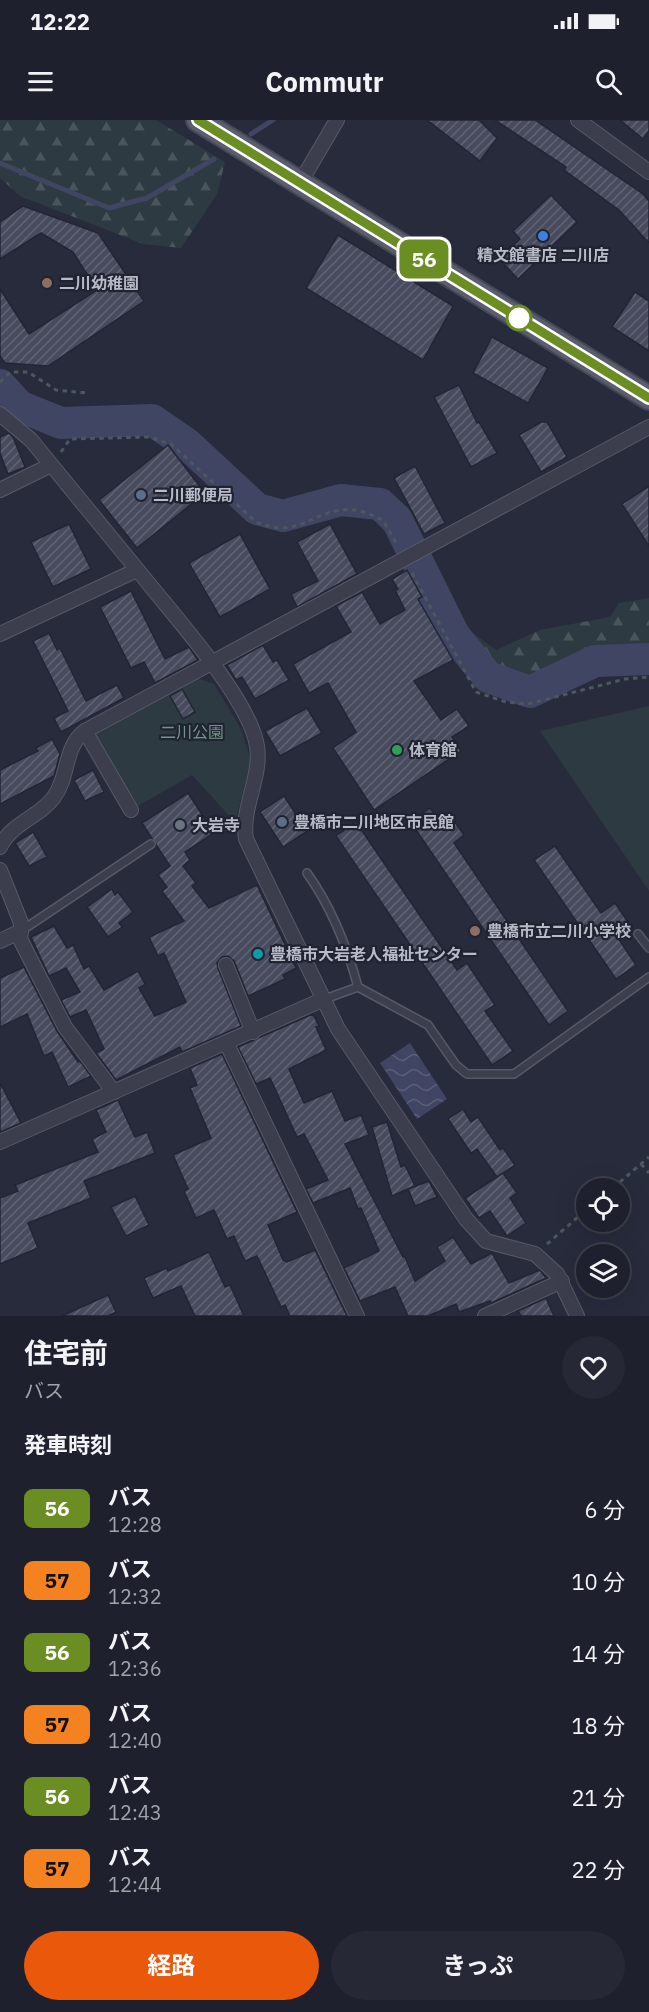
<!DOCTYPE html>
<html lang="ja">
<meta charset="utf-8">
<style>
:root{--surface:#1e202d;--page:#262835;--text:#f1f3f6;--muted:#a1a3aa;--line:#3c3e49;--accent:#ea580c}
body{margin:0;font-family:"IBM Plex Sans","Noto Sans JP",sans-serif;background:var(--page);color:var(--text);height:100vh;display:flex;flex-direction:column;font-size:22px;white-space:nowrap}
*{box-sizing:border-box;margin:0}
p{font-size:20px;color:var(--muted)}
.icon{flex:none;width:33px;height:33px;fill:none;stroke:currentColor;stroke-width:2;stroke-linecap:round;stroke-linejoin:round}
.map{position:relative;height:1196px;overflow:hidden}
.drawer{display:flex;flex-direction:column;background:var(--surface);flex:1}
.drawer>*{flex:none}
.badge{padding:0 12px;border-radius:9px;font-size:21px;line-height:39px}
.controls{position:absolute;left:576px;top:1058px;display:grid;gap:12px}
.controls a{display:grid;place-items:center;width:54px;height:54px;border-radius:50%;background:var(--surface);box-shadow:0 6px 24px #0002,0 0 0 2px var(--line);font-size:30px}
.map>.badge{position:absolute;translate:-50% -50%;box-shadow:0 0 0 3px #fff}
h2{padding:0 24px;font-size:22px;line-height:54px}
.round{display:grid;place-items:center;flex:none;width:63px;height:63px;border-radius:32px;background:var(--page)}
.overview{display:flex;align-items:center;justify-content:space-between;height:102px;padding:0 24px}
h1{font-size:28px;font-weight:700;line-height:45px}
.primary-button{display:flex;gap:12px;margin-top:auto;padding:12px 24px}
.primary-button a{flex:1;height:69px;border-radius:36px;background:var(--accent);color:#fff;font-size:24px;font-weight:700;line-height:69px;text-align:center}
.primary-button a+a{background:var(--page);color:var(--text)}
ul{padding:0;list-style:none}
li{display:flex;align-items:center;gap:18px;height:72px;padding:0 24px}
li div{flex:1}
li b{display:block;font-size:22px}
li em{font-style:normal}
li .badge{min-width:66px;font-weight:700;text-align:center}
.status{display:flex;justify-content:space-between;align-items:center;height:42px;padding:0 30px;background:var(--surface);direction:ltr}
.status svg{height:16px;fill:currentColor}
header{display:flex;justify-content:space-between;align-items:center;height:78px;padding:0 24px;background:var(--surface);font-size:27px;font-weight:700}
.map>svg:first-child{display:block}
.forest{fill:url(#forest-firs)}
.park{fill:#2d3a41}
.water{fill:url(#water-waves)}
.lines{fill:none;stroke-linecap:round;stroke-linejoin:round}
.stream{stroke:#404563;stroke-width:5}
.river{stroke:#404563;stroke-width:32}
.building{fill:url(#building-hatch);stroke:#222534;stroke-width:1.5}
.lane-casing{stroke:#565968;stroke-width:10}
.street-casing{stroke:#565968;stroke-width:16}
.primary-casing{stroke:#454756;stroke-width:26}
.path{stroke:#4c585f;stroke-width:3;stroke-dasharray:4.5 4.5;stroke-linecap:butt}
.lane{stroke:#3c3e4d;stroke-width:7}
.street{stroke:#3c3e4d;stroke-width:14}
.primary{stroke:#5a5d6d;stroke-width:22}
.line-casing{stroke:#fff;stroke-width:14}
.line{stroke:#6b8e23;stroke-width:9}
.shop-dot{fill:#3f7fe0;stroke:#202332;stroke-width:2}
.education-dot{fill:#8d6e63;stroke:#202332;stroke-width:2}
.stop-dot{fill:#fff;stroke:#6b8e23;stroke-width:3}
.service-dot{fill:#5c6f8a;stroke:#202332;stroke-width:2}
.leisure-dot{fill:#2e9e5b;stroke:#202332;stroke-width:2}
.worship-dot{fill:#6b7280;stroke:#202332;stroke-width:2}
.culture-dot{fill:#0f9aa8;stroke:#202332;stroke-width:2}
.labels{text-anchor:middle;stroke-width:4.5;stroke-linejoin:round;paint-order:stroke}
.poi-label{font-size:16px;font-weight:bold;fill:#b8bac8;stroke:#202332;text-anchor:start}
.park-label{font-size:16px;fill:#729683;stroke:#202332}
</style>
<div class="status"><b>12:22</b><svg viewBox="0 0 49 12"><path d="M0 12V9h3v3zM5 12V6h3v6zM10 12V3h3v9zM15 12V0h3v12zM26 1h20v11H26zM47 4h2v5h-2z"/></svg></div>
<header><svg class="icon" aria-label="menu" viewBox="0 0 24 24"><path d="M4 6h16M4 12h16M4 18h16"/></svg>Commutr<svg class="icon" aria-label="search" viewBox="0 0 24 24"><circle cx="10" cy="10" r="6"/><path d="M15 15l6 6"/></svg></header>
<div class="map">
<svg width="649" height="1196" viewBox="0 0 649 1196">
<defs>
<pattern id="forest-firs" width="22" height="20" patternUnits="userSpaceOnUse" patternTransform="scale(1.5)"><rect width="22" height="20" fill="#2d3a41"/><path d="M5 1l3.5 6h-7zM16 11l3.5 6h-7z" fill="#49545b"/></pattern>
<pattern id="water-waves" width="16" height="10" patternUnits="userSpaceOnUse" patternTransform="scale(1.5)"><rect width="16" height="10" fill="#404563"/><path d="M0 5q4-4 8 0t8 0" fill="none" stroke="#5a5e78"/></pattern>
<pattern id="building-hatch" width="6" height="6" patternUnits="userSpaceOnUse" patternTransform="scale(1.5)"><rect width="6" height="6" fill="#484b5e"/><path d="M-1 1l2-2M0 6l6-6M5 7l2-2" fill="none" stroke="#606374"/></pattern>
</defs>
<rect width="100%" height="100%" fill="#282b3c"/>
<g class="forest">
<path d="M0,0H156L225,42L217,74L181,128L143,124L20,76L0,58Z"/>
<path d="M649,478V532L537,564L483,565L462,529L470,511L496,530L540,510L610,497L619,483Z"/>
</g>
<g class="park">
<path d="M198,558L214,564L241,609L251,641L235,702L192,655L131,690L91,616Z"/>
<path d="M649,586V771L540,611Z"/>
</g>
<path class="water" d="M410,923L447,979L417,999L380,943Z"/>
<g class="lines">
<g class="stream">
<path d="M251,14L273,0"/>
<path d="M0,43L109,88L147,78L214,39"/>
</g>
<path class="river" d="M0,265L19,286L61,303L152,300L187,324L257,389L283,396L341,380L380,384L397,400L454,515L488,557L530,572L595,541L649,539"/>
</g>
<g class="building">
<path d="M427,0H479L497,18L480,41Z"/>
<path d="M495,0H535L643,74L649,81V123L619,90L564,50L566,47Z"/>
<path d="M620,0H649V11L643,19Z"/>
<path d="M551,75L577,102L518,159L499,139L520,119L513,111Z"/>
<path d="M23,86L98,113L144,181L48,246L5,243L0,236V169L29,214L97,170L73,132L41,113L0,139V102Z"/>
<path d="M338,115L453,186L423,240L306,168Z"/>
<path d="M635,172L649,181V231L612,207Z"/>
<path d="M492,217L548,248L528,283L473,253Z"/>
<path d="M459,265L477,303L479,302L497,333L471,347L434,277Z"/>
<path d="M541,302H547L567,337L541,352L519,315Z"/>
<path d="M9,313L13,317L25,347L8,354L0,333V317Z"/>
<path d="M168,325L205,373L137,428L99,380Z"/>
<path d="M415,346L445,403L424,414L394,358Z"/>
<path d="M649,366V426L622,384Z"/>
<path d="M69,404L91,449L53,467L31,422Z"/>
<path d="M330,404L357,454L297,487L291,474L318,461L297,422Z"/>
<path d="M240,414L270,469L220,497L189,443Z"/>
<path d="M407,450L422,477L418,479L453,540L414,561L441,600L457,589L469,606L452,617L461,631L374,690L333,628L356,612L328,563L309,573L293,544L351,512L336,486L362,472L380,504L405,490L395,470L398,469L392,459Z"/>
<path d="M131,471L165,539L189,527L198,540L155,563L144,542L131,548L100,487Z"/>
<path d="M49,513L57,530L60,528L86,581L117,565L124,578L61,612L54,598L68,591L33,521Z"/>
<path d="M263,525L273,542L277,540L289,560L255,579L242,557L236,560L227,545Z"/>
<path d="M182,569L195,592L183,599L170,576Z"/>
<path d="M307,588L322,613L280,636L265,611Z"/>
<path d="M52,619L60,634L54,656L0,684V650L38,631L36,628Z"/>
<path d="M93,650L104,672L85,681L74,660Z"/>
<path d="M188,673L214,713L185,732L190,740L183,746L196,763L192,766L209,788L257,765L296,848L283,855L285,859L248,876L234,841L228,836L222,837L217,843L218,848L241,906L182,932L180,927L116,960L96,933L104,929L86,890L70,897L61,880L80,872L66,848L49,856L31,817L54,806L67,828L73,825L84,849L89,846L104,870L138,851L145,864L139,868L155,896L186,882L164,833L158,836L149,817L184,801L162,771L167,767L158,755L170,746L142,703Z"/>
<path d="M284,676L307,711L283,727L260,692Z"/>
<path d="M430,688L440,702L450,695L464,715L454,723L568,891L549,905L410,701Z"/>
<path d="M356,702L457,850L467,843L495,885L485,891L513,931L492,945L336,716Z"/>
<path d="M33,712L47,737L29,746L15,723Z"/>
<path d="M555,726L601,793L615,783L632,808L618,818L636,845L616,859L534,740Z"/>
<path d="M112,769L115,775L118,772L133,792L119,803L122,807L108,817L87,787Z"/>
<path d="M24,847L57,911L78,942L80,941L91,956L68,967L52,932L44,936L27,894L0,907V858Z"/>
<path d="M313,894L319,906L316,907L326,930L289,949L304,983L332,971L345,1001L361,995L369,1015L345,1024L403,1137H405L415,1161L445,1141L437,1127L453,1117L471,1144L492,1133L509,1163L540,1150L546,1158L491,1183L490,1181L459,1192L456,1184L428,1196H408L395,1167L360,1181L344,1148L379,1131L361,1088L358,1089L350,1068L313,1083L306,1069L328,1060L304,1014L297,1017L270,958L256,964L238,927Z"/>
<path d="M222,934L297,1092L268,1105L283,1140L287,1142L315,1130L347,1196H290L285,1185L281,1187L257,1136L245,1141L234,1116L227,1119L214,1090L196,1098L184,1071L188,1069L173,1035L211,1018L190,968L197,965L190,948Z"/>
<path d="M0,963L21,1003L0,1012Z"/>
<path d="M118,980L135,1017L147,1012L155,1033L84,1061L91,1078L28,1103L38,1128L0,1144V1078L18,1071L15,1065L98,1032L92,1019L106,1012L96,990Z"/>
<path d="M463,989L471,1002L478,997L500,1030L503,1028L515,1045L497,1057L477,1029L471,1033L448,999Z"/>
<path d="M387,1002L401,1047L405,1045L415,1066L392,1076L372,1007Z"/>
<path d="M503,1053L517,1073L510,1078L526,1103L507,1116L490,1091L479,1098L465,1078Z"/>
<path d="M429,1061L437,1077L415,1086L408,1069Z"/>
<path d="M135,1076L149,1105L126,1116L111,1087Z"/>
<path d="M209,1132L225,1167L230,1165L244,1196H195L181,1166L153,1178L144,1158L167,1148L168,1151Z"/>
<path d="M108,1175L116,1192L108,1196H62Z"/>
<path d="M546,1178L554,1196H521L518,1191Z"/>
</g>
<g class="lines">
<g class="lane-casing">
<g id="lane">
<path d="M307,753C332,788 347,826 358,867"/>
<path d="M21,811L151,724"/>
<path d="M638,814L649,828"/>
<path d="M322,880L358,867L428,905L456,945L467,954H514L649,857"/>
</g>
</g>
<g class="street-casing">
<g id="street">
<path d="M578,0L649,52"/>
<path d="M300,63L337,0"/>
<path d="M0,294L31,320C70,368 110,416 149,464C178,500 250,581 257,626C262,657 241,687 246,719L338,909L466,1099L486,1121L535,1134L557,1154L577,1196"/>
<path d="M0,370L51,345"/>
<path d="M0,514L137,450"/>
<path d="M85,611L131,690"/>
<path d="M0,727C11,703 40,697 54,677C69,657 64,626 85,611L649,307"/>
<path d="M0,750L21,803V811L0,821"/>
<path d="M21,811L20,819L65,907L114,972"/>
<path d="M226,845L253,912"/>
<path d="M227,924L357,1196"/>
<path d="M0,1022L322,880"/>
<path d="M485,1196L562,1161"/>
</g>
</g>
<g class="primary-casing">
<path id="primary" d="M198,0L649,278"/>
</g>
<g class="path">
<path d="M0,262L10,252H28L56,270L87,273"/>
<path d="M61,332L70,319L149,317L171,324L256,402C302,421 313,387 352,390C362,390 373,396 383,400L398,426"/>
<path d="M412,453L476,572L506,582L528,584L625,559L649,557"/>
<path d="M641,1044L649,1053"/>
<path d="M613,1068L649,1037"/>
<path d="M547,1124L586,1090"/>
</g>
<use href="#lane" class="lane"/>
<use href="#street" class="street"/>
<use href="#primary" class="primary"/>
</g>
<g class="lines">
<g class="line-casing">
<path id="line" d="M198,0L649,278"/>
</g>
<use href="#line" class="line"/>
</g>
<circle class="shop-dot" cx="543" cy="116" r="6"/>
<g class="education-dot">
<circle cx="47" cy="163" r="6"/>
<circle cx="475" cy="811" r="6"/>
</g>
<circle class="stop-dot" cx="519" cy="198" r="12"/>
<g class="service-dot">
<circle cx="141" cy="375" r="6"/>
<circle cx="282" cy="702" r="6"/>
</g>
<circle class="leisure-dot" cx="397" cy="630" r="6"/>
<circle class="worship-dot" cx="180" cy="705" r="6"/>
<circle class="culture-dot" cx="258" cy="834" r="6"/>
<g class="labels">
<g class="poi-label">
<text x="543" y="141" text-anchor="middle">精文館書店 二川店</text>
<text x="59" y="169">二川幼稚園</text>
<text x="153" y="381">二川郵便局</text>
<text x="409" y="636">体育館</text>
<text x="294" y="708">豊橋市二川地区市民館</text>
<text x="192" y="711">大岩寺</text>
<text x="487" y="817">豊橋市立二川小学校</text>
<text x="270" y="840">豊橋市大岩老人福祉センター</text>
</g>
<g class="park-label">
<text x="192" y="618">二川公園</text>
</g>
</g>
</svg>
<div class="controls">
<a><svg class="icon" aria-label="locate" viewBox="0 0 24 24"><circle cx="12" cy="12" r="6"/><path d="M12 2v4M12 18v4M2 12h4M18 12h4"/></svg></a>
<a><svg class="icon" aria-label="layers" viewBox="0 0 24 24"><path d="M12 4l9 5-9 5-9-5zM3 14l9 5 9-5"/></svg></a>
</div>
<b class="badge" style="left:424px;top:139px;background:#6b8e23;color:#fff">56</b>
</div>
<section class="drawer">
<div class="overview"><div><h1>住宅前</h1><p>バス</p></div><a class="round"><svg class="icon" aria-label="heart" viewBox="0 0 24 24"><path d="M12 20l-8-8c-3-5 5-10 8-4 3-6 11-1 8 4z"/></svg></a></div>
<h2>発車時刻</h2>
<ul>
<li><span class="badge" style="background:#6b8e23;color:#fff">56</span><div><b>バス</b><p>12:28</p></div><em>6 分</em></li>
<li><span class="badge" style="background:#f58220;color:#111">57</span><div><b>バス</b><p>12:32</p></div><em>10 分</em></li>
<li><span class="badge" style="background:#6b8e23;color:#fff">56</span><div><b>バス</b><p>12:36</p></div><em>14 分</em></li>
<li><span class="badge" style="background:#f58220;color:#111">57</span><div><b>バス</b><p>12:40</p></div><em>18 分</em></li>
<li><span class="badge" style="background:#6b8e23;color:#fff">56</span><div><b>バス</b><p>12:43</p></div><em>21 分</em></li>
<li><span class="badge" style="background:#f58220;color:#111">57</span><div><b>バス</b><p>12:44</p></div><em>22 分</em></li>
</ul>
<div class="primary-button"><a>経路</a><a>きっぷ</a></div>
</section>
